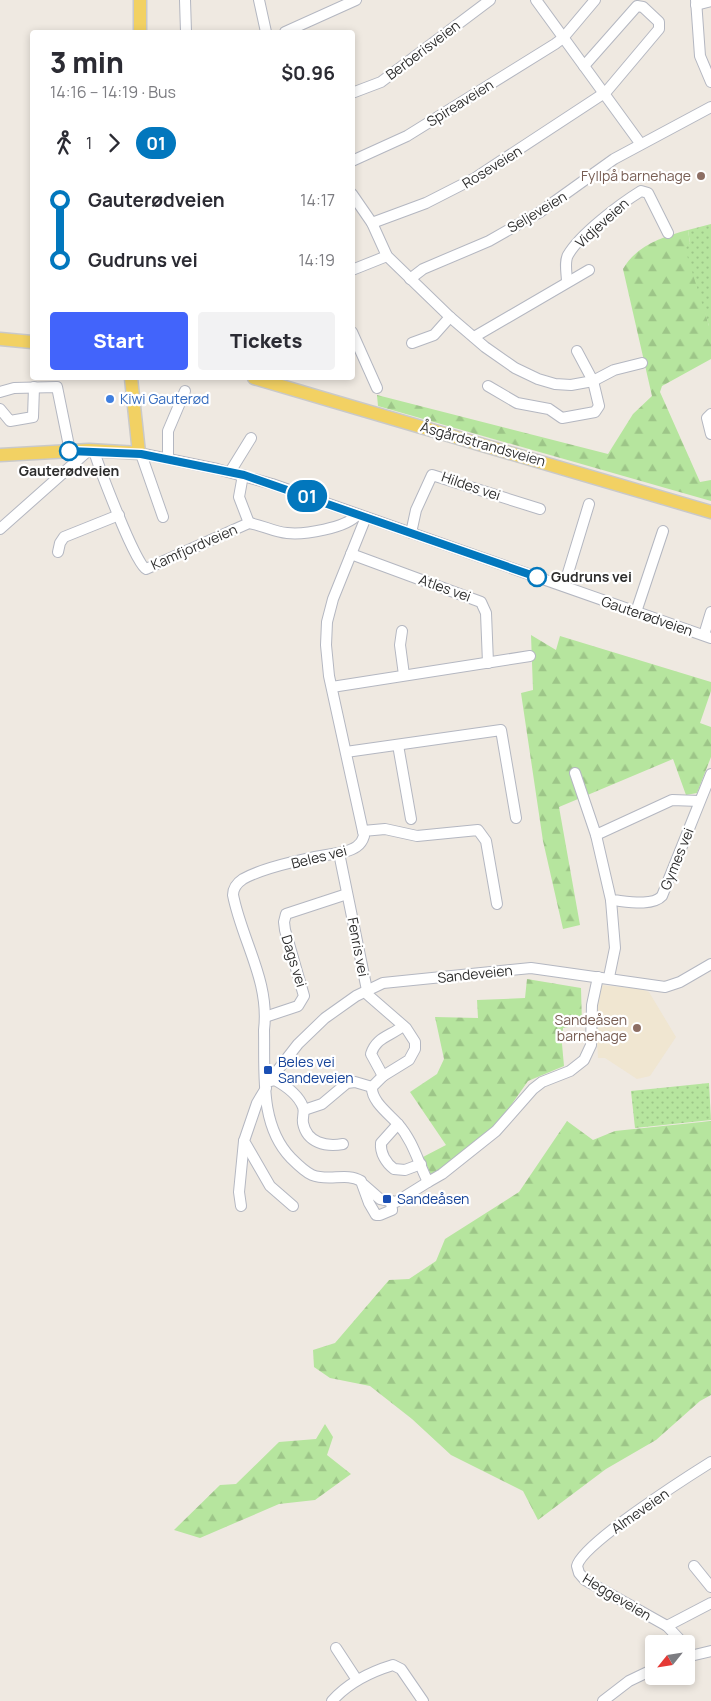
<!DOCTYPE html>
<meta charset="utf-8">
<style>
:root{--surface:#fff;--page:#f2f2f3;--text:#2b2b33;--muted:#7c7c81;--accent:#4264fb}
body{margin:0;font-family:Manrope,sans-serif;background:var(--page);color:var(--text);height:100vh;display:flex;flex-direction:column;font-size:19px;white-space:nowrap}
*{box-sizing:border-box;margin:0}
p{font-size:16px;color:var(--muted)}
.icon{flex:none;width:28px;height:28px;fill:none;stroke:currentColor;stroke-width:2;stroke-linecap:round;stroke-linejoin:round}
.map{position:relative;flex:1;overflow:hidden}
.panel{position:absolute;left:30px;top:30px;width:325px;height:350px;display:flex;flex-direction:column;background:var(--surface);border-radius:5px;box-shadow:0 2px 8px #0003}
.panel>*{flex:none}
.badge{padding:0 10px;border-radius:16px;font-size:18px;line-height:32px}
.needle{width:32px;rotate:240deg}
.controls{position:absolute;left:645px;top:1635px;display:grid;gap:10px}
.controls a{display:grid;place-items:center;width:50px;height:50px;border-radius:5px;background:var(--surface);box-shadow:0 2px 8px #0003;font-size:25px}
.map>.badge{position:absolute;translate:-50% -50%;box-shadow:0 0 0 2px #fff}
.legs{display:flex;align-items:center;gap:8px;height:55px;padding:0 20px;font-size:16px}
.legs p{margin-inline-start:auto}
.headline{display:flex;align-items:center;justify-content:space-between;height:85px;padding:0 20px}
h1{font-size:28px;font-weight:800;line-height:38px}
.primary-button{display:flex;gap:10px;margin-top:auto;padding:10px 20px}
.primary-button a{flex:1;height:58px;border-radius:5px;background:var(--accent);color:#fff;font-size:20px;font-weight:800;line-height:58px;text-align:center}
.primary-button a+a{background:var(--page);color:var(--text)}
ul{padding:0 20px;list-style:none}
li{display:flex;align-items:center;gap:18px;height:60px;font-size:19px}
li i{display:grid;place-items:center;width:8px;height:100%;margin:0 6px;background:currentColor}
li i::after{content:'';width:12px;height:12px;margin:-6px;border:4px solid;border-radius:50%;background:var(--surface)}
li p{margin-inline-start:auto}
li:first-child i{background:linear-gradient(#0000 50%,currentColor 0)}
li:last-child i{background:linear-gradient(currentColor 50%,#0000 0)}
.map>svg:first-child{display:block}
.education{fill:#f0e6d1}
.forest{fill:url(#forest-firs)}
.park{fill:url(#park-dots)}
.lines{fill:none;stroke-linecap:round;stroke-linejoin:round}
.minor-casing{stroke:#b4b7c1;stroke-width:12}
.major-casing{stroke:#c9c9c9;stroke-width:15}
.minor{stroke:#fff;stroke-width:10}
.major{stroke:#f2d163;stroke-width:12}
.line-1-casing{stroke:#fff;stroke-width:11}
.line-1{stroke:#0277bd;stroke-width:8}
.education-dot{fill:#8d6e63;stroke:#fff;stroke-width:2}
.shop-dot{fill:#3f7fe0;stroke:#fff;stroke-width:2}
.stop-1-dot{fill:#fff;stroke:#0277bd;stroke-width:2.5}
.transit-dot{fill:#1a4fb4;stroke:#fff;stroke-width:2}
.labels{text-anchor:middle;stroke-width:4.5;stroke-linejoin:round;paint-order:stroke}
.street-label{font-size:14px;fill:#2e2e2e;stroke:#fff}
.education-label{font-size:14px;fill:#785e54;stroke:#fff;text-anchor:end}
.shop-label{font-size:14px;fill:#366cbe;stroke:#fff;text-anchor:start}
.stop-label{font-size:14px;font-weight:bold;fill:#2e2e2e;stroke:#fff}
.transit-label{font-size:14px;fill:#164399;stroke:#fff;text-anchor:start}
</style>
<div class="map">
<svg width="711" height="1701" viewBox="0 0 711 1701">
<defs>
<pattern id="forest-firs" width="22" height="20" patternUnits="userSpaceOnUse" patternTransform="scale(1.25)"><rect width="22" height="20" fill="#b6e59e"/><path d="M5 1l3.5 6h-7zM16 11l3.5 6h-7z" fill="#9dc588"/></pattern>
<pattern id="park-dots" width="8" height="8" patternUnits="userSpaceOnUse" patternTransform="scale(1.25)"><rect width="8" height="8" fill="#b6e59e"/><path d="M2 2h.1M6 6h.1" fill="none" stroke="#9dc588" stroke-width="1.8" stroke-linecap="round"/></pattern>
</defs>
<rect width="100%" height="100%" fill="#efe9e1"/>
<path class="education" d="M600,985L641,989L649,992L676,1037L650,1076L637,1079L605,1058H598L595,1009Z"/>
<g class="forest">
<path d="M688,230L690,243L688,247L709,326H711V359L662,386L660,392L700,482L711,480V501L378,406L377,395L608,454L633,414L652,396L623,269C637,245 662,237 688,230Z"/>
<path d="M531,635L556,650L560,636L711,682V691L700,723L711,727V757L697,793L686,795L673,759L559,807L580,925L563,929L543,841L521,693L533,690Z"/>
<path d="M527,979L581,988L582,1025L563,1028L562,1044L564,1066L528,1081L495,1128L432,1177L423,1157L446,1145L410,1092L437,1074L444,1059L435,1017L478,1018L477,1000L525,998Z"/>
<path d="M567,1121L593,1140L615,1131L711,1121V1395L700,1401L656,1440L606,1469L538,1520L523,1491L451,1455L412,1419L370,1386L330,1378L314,1367L313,1350L335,1343L389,1280L409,1279L436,1261L445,1239L519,1192Z"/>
<path d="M325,1424L333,1437L327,1455L351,1474L315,1500L279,1504L200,1538L174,1530L220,1485L236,1484L279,1442L316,1439Z"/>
</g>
<g class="park">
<path d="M711,224V326H709L685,249L690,243L688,230Z"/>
<path d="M709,1083L711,1120L635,1128L631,1091Z"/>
</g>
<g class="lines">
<g class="minor-casing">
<g id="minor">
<path d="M185,0L186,32"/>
<path d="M259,0L266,32"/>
<path d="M536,0L640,143"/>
<path d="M696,0L700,56L711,82"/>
<path d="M696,5L711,1"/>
<path d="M285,32L356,0"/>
<path d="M352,93L381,82L490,0"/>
<path d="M352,161L407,136L555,44L563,38L595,0"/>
<path d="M352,194L372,223L387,256L450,317L485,347L515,368L538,379L555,384L571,385L593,381L614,370L642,363"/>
<path d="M372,223L426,203L475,178L606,92L659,29V22L643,7L637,6L584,66"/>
<path d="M352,270L387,256"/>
<path d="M410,279L423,269L489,241L540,212L614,159L711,107"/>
<path d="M567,282C567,274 564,262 568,255C580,234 620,204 641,191L648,193L668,233"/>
<path d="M352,332L377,388"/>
<path d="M474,337L589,270"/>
<path d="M412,343L434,335L450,317"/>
<path d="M488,386L517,403L549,409L562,418L595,412L599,406L593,381L577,351"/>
<path d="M0,392L14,388L57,387L70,451"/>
<path d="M0,409L10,421L33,417L34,387"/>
<path d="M711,414L707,418L711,434"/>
<path d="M94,451C99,467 136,566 146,569L249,523C262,525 274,532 287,533C304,535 346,528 357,515"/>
<path d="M139,453L217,469L272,484L711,638"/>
<path d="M141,454L163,517"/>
<path d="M168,458V431L185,391"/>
<path d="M230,472L251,438"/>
<path d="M243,475L239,497L249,523"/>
<path d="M366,517L333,599L327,622L326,645L329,676L364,836C361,846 354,849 344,852C317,856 266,866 243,879C237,883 233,888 233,895C242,941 270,981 264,1030C265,1073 259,1125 291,1158C297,1164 305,1172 312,1175C329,1182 346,1172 361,1181L369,1203L376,1215H380L392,1210L391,1202"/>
<path d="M0,529L89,450"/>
<path d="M411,533L416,510L432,475L540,509"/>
<path d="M58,552L60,543L64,537L119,515"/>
<path d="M351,554L481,602L486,613L488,663"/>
<path d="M564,586L589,504"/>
<path d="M636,612L663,531"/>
<path d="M402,631L400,645L404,675"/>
<path d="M704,635L711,612"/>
<path d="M332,687L530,656"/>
<path d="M398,745L411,819"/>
<path d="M346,752L501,730L516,818"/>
<path d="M575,773L596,835L611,900C625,901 652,907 662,896L711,774"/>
<path d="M363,831L385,829L417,836L478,830L486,841L497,904"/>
<path d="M596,835L672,800L699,801"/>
<path d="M339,853L368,995L406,1028L415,1042V1049L409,1060L383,1076L372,1087C371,1101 389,1114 398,1124C413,1141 418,1162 428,1182L442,1174L496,1131L533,1089L542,1082L570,1071L584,1060L591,1045L592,1005L598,977"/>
<path d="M609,977L615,948L611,900"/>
<path d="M265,1017L298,1006L304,996L285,930L284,922L286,914L347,894"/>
<path d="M383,1076L371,1054C376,1037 391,1036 403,1026"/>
<path d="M270,1080L298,1044L325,1018L356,996L383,983L531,968L665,987L680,982L711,964"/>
<path d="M267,1082L275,1080C286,1086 298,1094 303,1107C305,1112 302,1117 303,1123C307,1143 326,1147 343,1144"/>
<path d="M266,1088L257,1103L244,1141L270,1186L293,1206"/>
<path d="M304,1110L322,1104L347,1083L355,1082L372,1087"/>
<path d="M398,1124L381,1143C380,1153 386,1163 394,1169L405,1170L421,1164"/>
<path d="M364,1185L380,1199L396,1202L428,1182"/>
<path d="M241,1206L239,1192L244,1141"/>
<path d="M694,1566L711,1587"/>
<path d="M667,1626L711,1603"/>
<path d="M684,1644L667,1626L585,1580L579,1573L577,1566C582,1544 687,1477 711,1462"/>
<path d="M336,1648L357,1680"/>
<path d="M686,1657L711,1651"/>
<path d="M332,1701C348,1683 370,1672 393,1665L401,1669L423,1701"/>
<path d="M603,1701L629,1681L654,1669"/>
</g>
</g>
<g class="major-casing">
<g id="major">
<path d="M140,0V32"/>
<path d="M0,339L32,342"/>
<path d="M254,378L711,512"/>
<path d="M0,455L89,450L139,453L131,378"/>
</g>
</g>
<use href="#minor" class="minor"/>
<use href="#major" class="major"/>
</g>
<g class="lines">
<g class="line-1-casing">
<path id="line-1" d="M69,451L141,454L244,475L537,577"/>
</g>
<use href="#line-1" class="line-1"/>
</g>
<g class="education-dot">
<circle cx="701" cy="176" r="5"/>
<circle cx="637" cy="1028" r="5"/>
</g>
<circle class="shop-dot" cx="110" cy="399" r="5"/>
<g class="stop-1-dot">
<circle cx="69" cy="451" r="9"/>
<circle cx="537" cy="577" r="9"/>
</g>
<g class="transit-dot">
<rect x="263" y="1065" width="10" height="10" rx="2.5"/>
<rect x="382" y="1194" width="10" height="10" rx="2.5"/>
</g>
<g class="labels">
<g class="street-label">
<text transform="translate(423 50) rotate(-37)" y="5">Berberisveien</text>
<text transform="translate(460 103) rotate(-32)" y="5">Spireaveien</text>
<text transform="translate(492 167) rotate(-32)" y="5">Roseveien</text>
<text transform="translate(537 212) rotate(-31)" y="5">Seljeveien</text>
<text transform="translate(602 223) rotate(-42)" y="5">Vidjeveien</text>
<text transform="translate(483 444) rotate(16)" y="5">Åsgårdstrandsveien</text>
<text transform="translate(471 486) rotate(19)" y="5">Hildes vei</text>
<text transform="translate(194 547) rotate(-24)" y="5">Kamfjordveien</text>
<text transform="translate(445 588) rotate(20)" y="5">Atles vei</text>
<text transform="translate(647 616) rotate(19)" y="5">Gauterødveien</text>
<text transform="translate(319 857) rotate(-14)" y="5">Beles vei</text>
<text transform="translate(677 859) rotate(-68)" y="5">Gymes vei</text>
<text transform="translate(358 947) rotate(79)" y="5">Fenris vei</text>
<text transform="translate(294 961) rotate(73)" y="5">Dags vei</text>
<text transform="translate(475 974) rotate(-6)" y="5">Sandeveien</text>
<text transform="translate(640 1511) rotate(-35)" y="5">Almeveien</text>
<text transform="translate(617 1597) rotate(31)" y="5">Heggeveien</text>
</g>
<g class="education-label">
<text x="691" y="181">Fyllpå barnehage</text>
<text x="627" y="1025">Sandeåsen<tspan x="627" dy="16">barnehage</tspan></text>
</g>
<g class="shop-label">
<text x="120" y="404">Kiwi Gauterød</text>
</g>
<g class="stop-label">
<text x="69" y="476">Gauterødveien</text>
<text x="551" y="582" text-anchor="start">Gudruns vei</text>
</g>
<g class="transit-label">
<text x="278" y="1067">Beles vei<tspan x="278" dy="16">Sandeveien</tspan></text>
<text x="397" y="1204">Sandeåsen</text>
</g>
</g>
</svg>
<div class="controls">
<a><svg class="needle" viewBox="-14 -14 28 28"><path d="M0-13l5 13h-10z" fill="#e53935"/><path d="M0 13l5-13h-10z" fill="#7c7c81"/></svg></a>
</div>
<b class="badge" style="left:307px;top:496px;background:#0277bd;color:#fff">01</b>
<section class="panel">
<div class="headline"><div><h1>3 min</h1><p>14:16 – 14:19 · Bus</p></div><b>$0.96</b></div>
<div class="legs"><svg class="icon" aria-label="walk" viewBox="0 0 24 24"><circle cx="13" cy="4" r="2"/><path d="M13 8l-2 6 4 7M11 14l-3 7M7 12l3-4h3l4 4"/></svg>1<svg class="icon" aria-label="forward" viewBox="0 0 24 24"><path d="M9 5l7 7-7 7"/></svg><b class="badge" style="background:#0277bd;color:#fff">01</b></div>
<ul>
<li><i style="color:#0277bd"></i><b>Gauterødveien</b><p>14:17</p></li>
<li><i style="color:#0277bd"></i><b>Gudruns vei</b><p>14:19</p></li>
</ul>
<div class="primary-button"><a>Start</a><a>Tickets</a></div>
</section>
</div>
